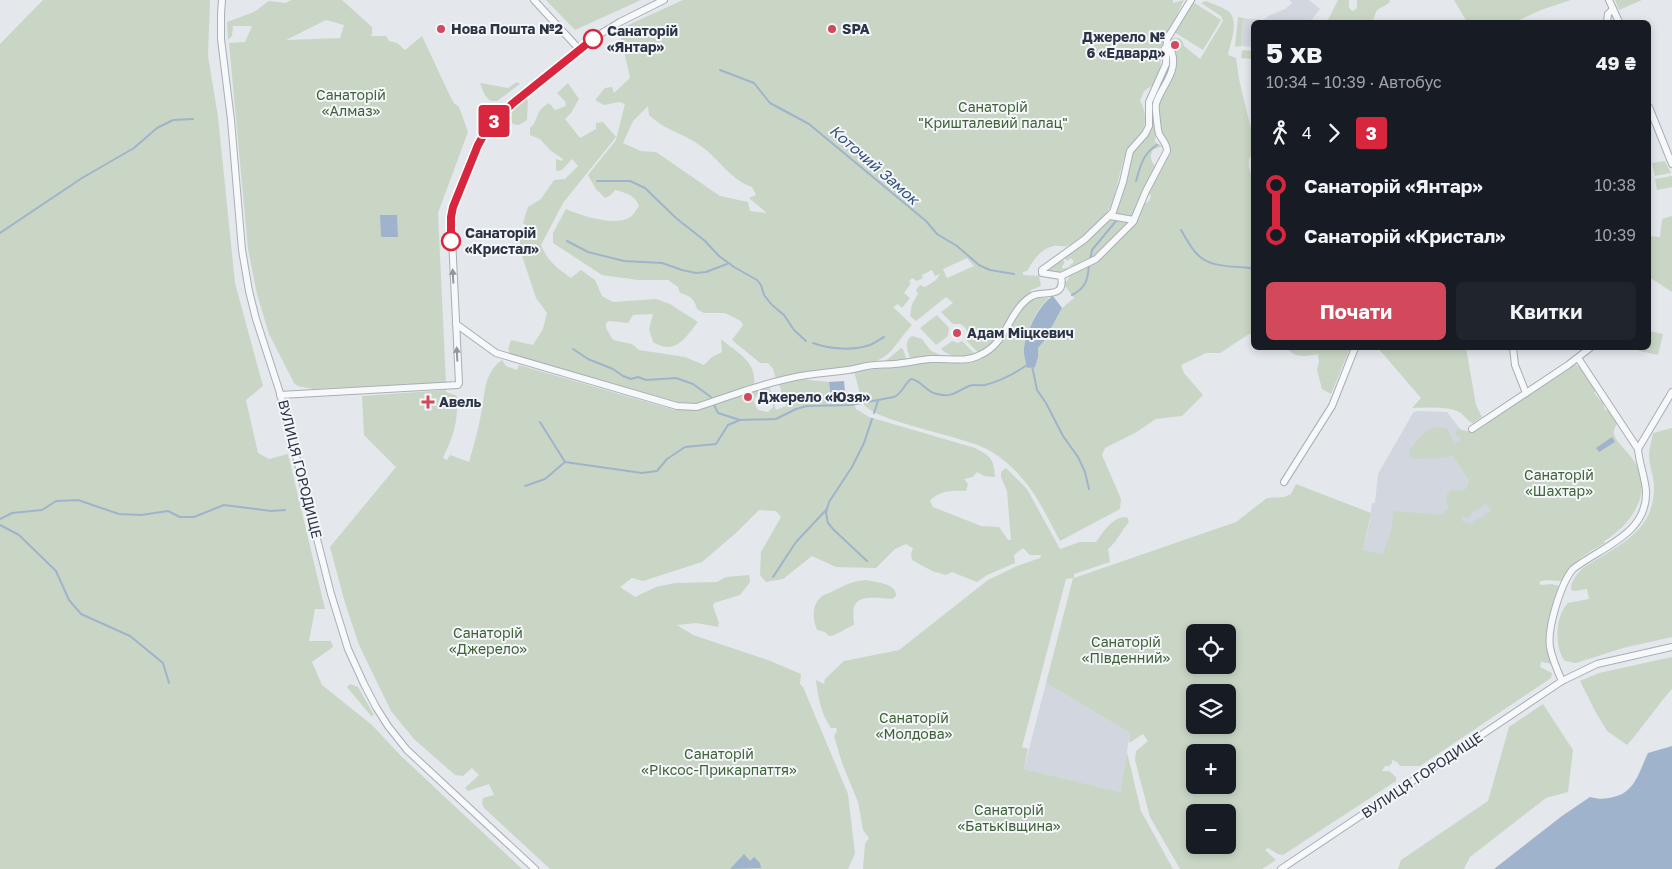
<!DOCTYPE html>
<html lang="uk">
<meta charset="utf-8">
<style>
:root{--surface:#171b24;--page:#20242c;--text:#f1f3f6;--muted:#9ea1a6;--accent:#d1495b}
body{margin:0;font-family:"Golos Text",sans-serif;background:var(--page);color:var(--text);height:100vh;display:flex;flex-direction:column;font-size:19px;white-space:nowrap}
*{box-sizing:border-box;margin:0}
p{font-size:16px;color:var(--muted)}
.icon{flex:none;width:28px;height:28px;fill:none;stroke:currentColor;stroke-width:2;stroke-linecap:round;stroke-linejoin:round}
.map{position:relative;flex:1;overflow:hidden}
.sheet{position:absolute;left:1251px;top:20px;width:400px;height:330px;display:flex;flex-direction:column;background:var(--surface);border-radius:8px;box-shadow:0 2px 8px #0003}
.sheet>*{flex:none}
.badge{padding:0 10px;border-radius:4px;font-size:18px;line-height:32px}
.tools{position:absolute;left:1186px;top:624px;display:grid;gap:10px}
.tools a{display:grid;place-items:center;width:50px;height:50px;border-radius:8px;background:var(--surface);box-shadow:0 2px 8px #0003;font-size:25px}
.map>.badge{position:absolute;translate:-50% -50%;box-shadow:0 0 0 2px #fff}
.legs{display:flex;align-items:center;gap:8px;height:55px;padding:0 15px;font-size:16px}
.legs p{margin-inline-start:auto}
.headline{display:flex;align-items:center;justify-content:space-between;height:85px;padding:0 15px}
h1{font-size:28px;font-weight:700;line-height:38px}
.cta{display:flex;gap:10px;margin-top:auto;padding:10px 15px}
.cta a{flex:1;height:58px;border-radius:8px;background:var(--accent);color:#fff;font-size:20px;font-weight:700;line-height:58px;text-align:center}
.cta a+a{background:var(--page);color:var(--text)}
ul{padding:0 15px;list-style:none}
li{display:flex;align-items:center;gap:18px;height:50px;font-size:19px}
li i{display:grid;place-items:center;width:8px;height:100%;margin:0 6px;background:currentColor}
li i::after{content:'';width:12px;height:12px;margin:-6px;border:4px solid;border-radius:50%;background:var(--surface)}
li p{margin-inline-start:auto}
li:first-child i{background:linear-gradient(#0000 50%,currentColor 0)}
li:last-child i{background:linear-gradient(currentColor 50%,#0000 0)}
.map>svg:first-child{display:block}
.built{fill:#d2d6de}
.green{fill:#c9d6c5;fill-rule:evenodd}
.water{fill:#9fb4cc}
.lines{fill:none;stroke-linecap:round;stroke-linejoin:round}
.stream{stroke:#9fb4cc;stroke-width:2}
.minor-casing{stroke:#a9aeb7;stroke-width:8}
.minor{stroke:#f7f8fa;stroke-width:6}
.oneway{fill:#9196a0}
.line-1-casing{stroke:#fff;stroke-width:11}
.line-1{stroke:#d7263d;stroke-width:8}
.poi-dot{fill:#d1495b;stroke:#f4f6f9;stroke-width:2}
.stop-1-dot{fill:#fff;stroke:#d7263d;stroke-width:2.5}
.labels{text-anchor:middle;stroke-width:4;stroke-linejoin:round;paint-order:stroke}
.poi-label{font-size:14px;font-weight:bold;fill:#2b3445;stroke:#f4f6f9;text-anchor:start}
.stop-label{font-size:14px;font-weight:bold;fill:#2b3445;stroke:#f4f6f9;text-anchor:start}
.park-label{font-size:14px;fill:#3f6138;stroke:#f4f6f9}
.street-label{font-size:14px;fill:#2b3445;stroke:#f4f6f9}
.water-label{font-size:15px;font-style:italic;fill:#34527a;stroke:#f4f6f9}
</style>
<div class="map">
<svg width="1672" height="869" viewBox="0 0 1672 869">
<rect width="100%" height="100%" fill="#e4e7ec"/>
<g class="built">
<path d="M1290,0H1309L1320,9L1310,22H1254V47L1241,46L1243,18L1263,20L1268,17V16L1285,9L1292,3Z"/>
<path d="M1417,411L1447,412L1461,430L1472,432L1451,453L1499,523L1509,589L1363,550L1370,520L1372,503H1375L1378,474L1413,413Z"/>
<path d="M1046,683L1130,733L1120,792L1024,769Z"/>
</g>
<g class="green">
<path d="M43,0H210L208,56L218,117L235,283L263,386L246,400L258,453L269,459L288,454L325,609H315L309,641H331L333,647L312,662L322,685L372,725L401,756L522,869H0V44Z"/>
<path d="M291,0H342L372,27V33L371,36H386L389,41L397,43L405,50L422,36L451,98L454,103L459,107L468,132L438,213L446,383L313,389L298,386L294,383L269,334L257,294L248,249L229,43L245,42L252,26H233L232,36L228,40L227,22L254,12L269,1L286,3ZM326,20L344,25L340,38L286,40Z"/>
<path d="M546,0H641L575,30Z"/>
<path d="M683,0H1173V3L1184,0L1163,44L1160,69L1153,85L1144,91L1140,101C1146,109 1147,125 1141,133C1137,138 1132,142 1128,148C1119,166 1117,203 1104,216C1093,226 1082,238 1069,245C1064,248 1059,245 1054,246C1040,249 1033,261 1027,271L1023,272V275L1039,276L1041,286L1031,290L1030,297L999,340L980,355L965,339C969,333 967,327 960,324H953L941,312L953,303L946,297L916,321L910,316L912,304L918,294L916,290L920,285L925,287L936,280L940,274L935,276L932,270L922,275L923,278L917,281L912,278L909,282L911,283L904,293L910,298L902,308L898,304L893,307L912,325C893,345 894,358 863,365L776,379L773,369L768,363H760L732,340L743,325L741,321L725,313H704L697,309C694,298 690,296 680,293L678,287L668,280H638L602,275L553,243V233L566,209C581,216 614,226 629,218C633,216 636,210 639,206C635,195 626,193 615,190L611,195L605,198L596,189L588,175L616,140L625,104L619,102L604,105L595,100L605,88L612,87L614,93L630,78L619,29ZM648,106L649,115C663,129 682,133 698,144C718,157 729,179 752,187L756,195L749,198L767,213L750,211L748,202L720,196L656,152L641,151L623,143L633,121ZM967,258L974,266L947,278L943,269Z"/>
<path d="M1338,0H1349V8L1353,11L1357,8V0H1390L1389,3L1377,10L1372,22H1327Z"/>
<path d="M1454,0H1571L1541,10L1515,22H1467Z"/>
<path d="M1615,0H1642L1619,10Z"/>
<path d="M1206,1C1213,4 1222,7 1228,11C1240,20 1230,43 1228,55L1236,58L1239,79L1254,142V152C1244,160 1250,171 1254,182V334H1249L1220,353H1206L1181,365L1184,373L1203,395L1182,416L1156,419L1135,433L1105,448L1102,455L1121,499L1120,509L1060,541C1041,505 1028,475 992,452C966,435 873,423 862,402L854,371L874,366L930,360L962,361L990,351L1019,309L1033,298H1049C1036,309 1026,332 1024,348C1023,354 1026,362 1027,368L1038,357V348L1044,341L1062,308L1074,298L1063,283L1067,281L1070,275L1098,261L1144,204L1149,201L1151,196L1147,191L1169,153L1161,133L1157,106L1175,59L1170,51V40C1177,35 1183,39 1184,46L1200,59L1223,21L1221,16L1201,3Z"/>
<path d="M1193,2L1221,20L1203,50L1174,32Z"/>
<path d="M1238,17L1243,18L1241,46L1235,47Z"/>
<path d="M1242,50L1254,51V59L1241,58Z"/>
<path d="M517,82L520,84L497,101C485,102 484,92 480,83L508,88Z"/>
<path d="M568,83L579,99L571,113L565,119L580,138L596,129V123L603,122L616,137L563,203L541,245C548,262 557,268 571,278L581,270L595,280L602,296L613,302L656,299L670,304L698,322C685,338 675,356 653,342L649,329L653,314L633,315L628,323L609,321L606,323V328L613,340L632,344L639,350L685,357L704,365L712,357L722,352L721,339C737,353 757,361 754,385L695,404L674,403L511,355L508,349L511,340L533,345L543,329L547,313L536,298L520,250V240L523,235L525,236L527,226L523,223L528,207L541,199L554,180L565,179L578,166L572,159L562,170L556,171V159L562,161L563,159L550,150L540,139L530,135V128C540,120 533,112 549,103L555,110L566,106L565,101L557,93Z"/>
<path d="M1156,92H1158L1155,142L1162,146L1153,150C1149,157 1151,163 1157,167L1133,217L1118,215L1115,210L1131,153L1145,138L1150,105Z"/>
<path d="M526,99L528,100L527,120L519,125L513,124L506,116Z"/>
<path d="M1665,161L1671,173L1655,176L1652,163Z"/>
<path d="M1672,176V187L1657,190L1655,179Z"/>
<path d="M1672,216V292L1649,277V236L1660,237L1662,219Z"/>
<path d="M1111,219L1128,223L1094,257L1070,267L1069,266L1074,262L1071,258L1067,261L1064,257Z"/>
<path d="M1062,259L1065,262L1062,267L1063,269L1068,267L1069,268L1060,273L1047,272L1046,270Z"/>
<path d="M937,315L949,328L948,336L936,345L920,328Z"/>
<path d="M1649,331L1663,334L1658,355L1639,351L1640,348H1649Z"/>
<path d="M912,336L922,339L931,351L948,358L911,360C908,351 903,342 912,336Z"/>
<path d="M952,341L958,343L962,341L977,356C963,357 952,359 941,349Z"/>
<path d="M901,348L903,349L907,361L883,363Z"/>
<path d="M1287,348H1350L1331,394L1322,389L1317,370L1319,362L1318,354C1306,356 1295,359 1287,348Z"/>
<path d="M1378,348H1466L1476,405L1482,417L1473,423C1466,421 1464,413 1457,411C1444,406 1426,408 1412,408L1421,398Z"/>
<path d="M502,360L506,366L517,370L519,365L675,410H697L769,386L773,398L768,392C761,391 755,394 754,402L758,410L768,412L773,407V400L776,410L786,406L779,384L800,379L829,382L830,392L845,391L850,393L856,409L869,417L975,448C990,456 994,458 995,477L984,476L977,472L973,477L964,479L968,484L966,491C954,490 937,491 930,501L933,507L981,526L999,527L1008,540H1011L1007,491L1001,477V472L1006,468L1027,489L1060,549L1080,542H1096C1104,531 1112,517 1127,517L1129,522C1121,531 1117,542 1108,549L1110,562L1074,574V578L1236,522L1267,498L1284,497L1291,494L1296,484L1371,513L1363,550L1383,554L1392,528L1393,512L1395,511L1442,515L1448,508L1446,499L1448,492L1453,489L1457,491L1466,489L1469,480L1452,455L1445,458L1414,459L1411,458L1409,452C1413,444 1424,432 1432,428C1437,426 1444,428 1448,429L1454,444L1461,439L1456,435V431L1459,428L1461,430L1472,432L1574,364L1580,367L1596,391L1594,393L1603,403L1605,410L1610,411L1617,423C1616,426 1613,430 1614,434C1616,442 1629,453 1634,461C1655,492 1631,525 1604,541L1605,543C1587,553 1571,561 1562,581L1545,580L1539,582L1541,585L1552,584L1559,586L1549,628L1553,664L1541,662L1540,667L1552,673L1551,678L1420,766H1400L1397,762L1392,760V764H1390V766H1385L1382,771H1389L1396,777V781L1283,855L1278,854L1268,848L1265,850L1276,860L1262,869H1180L1150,817L1135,760L1136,751L1148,741L1143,734L1129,743L1130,733L1046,683L1073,578L1066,579L1022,747L1028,749L1024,769L1120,792L1127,752L1141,811L1173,869H863L865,844L869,838L863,830L858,802L842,763L834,736L837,731L836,728H831C821,714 818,697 816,680L824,684L825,679L844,661L899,650L988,580L1017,566L1040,558L1041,555H1030L1023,548L1014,555L1015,563L987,575L977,582L952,572L946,575L932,571L912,560L911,554L913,548L906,544L895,549L876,568L836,567L812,556L783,579L766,582L760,575L761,552L781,517L776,511L759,510L737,532L702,562L643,581L632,578L620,587L635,597L656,587L675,583L717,582L726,577L749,575L750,582L740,595L714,603L713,606L719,623L718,627L696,623L677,625L693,635L768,660L801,674L800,684L803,687L848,794L855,854L848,869H550L484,808L482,803L483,798L494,795L489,784L468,791L465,788L479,775L472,768L463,776L455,775L414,739L391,711L359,645L345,603L330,547L396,467L364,435L362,396L446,390V392L457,396C458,423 454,434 443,458L447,460L450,455L469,462C474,445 479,427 482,409C485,391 485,372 502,360ZM1484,502L1491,511L1485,514L1484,517L1475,520L1471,524L1462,521L1461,517L1470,518L1472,512L1482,507ZM1195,632H1228V665H1195ZM1195,692H1228V725H1195ZM1195,752H1228V785H1195ZM1195,812H1228V845H1195Z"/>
<path d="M1672,428V637L1623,648L1576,663L1565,661C1554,647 1555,616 1568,603L1589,599L1587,589L1575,591L1571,590C1571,580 1577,574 1583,568C1616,546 1655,533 1654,486C1654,476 1649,466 1649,456C1649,448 1652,440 1653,433Z"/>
<path d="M865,580C875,582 897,583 896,596L892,599C882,599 860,594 855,605C852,610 854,619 854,625C845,628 837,636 829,636L825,632L817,630C813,619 811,606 821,597C824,594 831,593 835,590C847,584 851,582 865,580Z"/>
<path d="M1672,657V689C1656,707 1643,727 1627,745L1607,731L1595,711L1580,681L1599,673Z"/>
<path d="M350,684L358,687L374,715L371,716L347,687Z"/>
<path d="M1543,704L1573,750L1568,792L1546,798L1470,857L1464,869H1398L1401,860L1488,801L1509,727Z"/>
</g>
<g class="water">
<path d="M380,215H397L398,237H381Z"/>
<path d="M1053,296L1062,308L1044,341L1038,348V357L1035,367L1027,368C1026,362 1023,354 1024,348C1026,332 1039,304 1053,296Z"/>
<path d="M844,381L845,391L830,392L829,382Z"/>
<path d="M1612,437L1615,442L1599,452L1596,448Z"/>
<path d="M1672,746V869H1494L1562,816L1590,797C1601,800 1606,799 1617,796C1636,790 1640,769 1648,753Z"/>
<path d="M744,854L750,861L754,857L760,863L761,868L730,869Z"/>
</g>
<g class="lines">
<g class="stream">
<path d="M720,70L754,83L770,103L809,124L926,221L937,234L957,246L979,265L990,270L1014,274"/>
<path d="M597,181H630L645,188L676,218L705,241L719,256L734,267L757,280L761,285L764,295L772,305L784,315L794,330L806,341"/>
<path d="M1136,181C1140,167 1143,153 1157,145"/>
<path d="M1181,230C1186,238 1190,247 1197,254C1210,268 1232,266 1250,268L1254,271"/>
<path d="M0,233L82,178L134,148L157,128L173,120L193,119"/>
<path d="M567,241L588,252L624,261L662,263L682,270L696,273L706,272L727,264"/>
<path d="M1090,260L1092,250L1116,221"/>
<path d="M1072,295C1086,288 1088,279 1089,265"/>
<path d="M813,343C829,349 853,351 870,345C875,343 880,339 884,337"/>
<path d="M573,349L588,359L613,369L623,376L631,379L638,377L646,380L676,378L693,384L711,397"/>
<path d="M1032,366L1037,390L1046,403L1063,436L1078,457L1085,472L1089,489"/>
<path d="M714,405L718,413L740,420"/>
<path d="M874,413L878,401"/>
<path d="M540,422L565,462L642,473L657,471L667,459L685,447L716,444L728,425L740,420L776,419L796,409L807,406L851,405L894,397C903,393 904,384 911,379C921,380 926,392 937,394C953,398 957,391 969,386C974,384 980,386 985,385C1000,381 1014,374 1027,365"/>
<path d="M525,486L545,479L565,462"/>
<path d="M0,519L12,513L42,510L56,501L78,500L119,514L141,515L168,511L180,517H194L224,505L271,511L285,510"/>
<path d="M0,525L19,535L56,571L69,600L81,614L130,636L163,663L169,683"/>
<path d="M867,561L834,530L828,523L826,513L829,502L852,467L864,443L872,419"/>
<path d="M773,577L796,542L827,509"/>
</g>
<g class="minor-casing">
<g id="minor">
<path d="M222,0L221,14V39L231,120L242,250L249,291L256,319L280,393L331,594L348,649L364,684L376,707L388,726L407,750L535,869"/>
<path d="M534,0L579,49"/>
<path d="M1609,0L1619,22"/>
<path d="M1607,22L1608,14L1613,9"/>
<path d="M1165,48L1172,53C1178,73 1160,88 1156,104C1155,107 1158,131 1159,134C1163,141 1167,144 1167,151L1146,191L1133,222L1096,259L1061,276L1042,273V270L1085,239L1113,212L1123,182L1130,151L1145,134L1149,126V102L1166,64L1167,39L1191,0"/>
<path d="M1649,107L1672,164"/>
<path d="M1110,216L1134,220"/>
<path d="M456,324L496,353L677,406L697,407C733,395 769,381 807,375C820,373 835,372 848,370C857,369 866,365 875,365C881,364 887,365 894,364C906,363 919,360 931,359C948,358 965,363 980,355C1008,343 1008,310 1032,296C1043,290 1066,300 1061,276"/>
<path d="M1513,348L1515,365L1526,393"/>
<path d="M1578,358L1638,449"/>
<path d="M280,395L458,385L459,383L451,217L459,190L481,138L495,119L512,104L592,39L620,22L664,0"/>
<path d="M1472,429L1568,365L1590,348"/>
<path d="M1284,482L1332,406L1355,348"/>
<path d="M1562,681C1557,670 1552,659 1550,647C1547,628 1561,583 1573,569C1601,547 1648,534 1646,491C1645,477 1639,463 1638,449L1672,392"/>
<path d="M1281,869L1562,681L1597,664L1672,647"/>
</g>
</g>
<use href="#minor" class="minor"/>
</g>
<defs><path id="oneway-solid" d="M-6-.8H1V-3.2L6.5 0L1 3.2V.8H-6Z" transform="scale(1.25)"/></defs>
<g class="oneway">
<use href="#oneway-solid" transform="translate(453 276) rotate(-93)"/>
<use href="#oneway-solid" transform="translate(457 354) rotate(-93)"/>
</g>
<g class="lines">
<g class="line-1-casing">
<path id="line-1" d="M451,241V217L453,207L478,145L487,129L512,104L593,39"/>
</g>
<use href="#line-1" class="line-1"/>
</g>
<g class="poi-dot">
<circle cx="441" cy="29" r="5"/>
<circle cx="832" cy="29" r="5"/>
<circle cx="1175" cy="45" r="5"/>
<circle cx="957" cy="333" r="5"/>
<circle cx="748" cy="397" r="5"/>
<path d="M425.5 394.5h5v5h5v5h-5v5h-5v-5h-5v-5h5z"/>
</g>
<g class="stop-1-dot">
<circle cx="593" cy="39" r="9"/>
<circle cx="451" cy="241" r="9"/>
</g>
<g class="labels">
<g class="poi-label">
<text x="451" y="34">Нова Пошта №2</text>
<text x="842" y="34">SPA</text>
<text x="1165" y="42" text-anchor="end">Джерело №<tspan x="1165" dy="16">6 «Едвард»</tspan></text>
<text x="967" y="338">Адам Міцкевич</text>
<text x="758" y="402">Джерело «Юзя»</text>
<text x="439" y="407">Авель</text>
</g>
<g class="stop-label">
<text x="607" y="36">Санаторій<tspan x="607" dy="16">«Янтар»</tspan></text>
<text x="465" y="238">Санаторій<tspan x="465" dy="16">«Кристал»</tspan></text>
</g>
<g class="park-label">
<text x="351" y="100">Санаторій<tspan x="351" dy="16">«Алмаз»</tspan></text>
<text x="993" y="112">Санаторій<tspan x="993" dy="16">"Кришталевий палац"</tspan></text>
<text x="1559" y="480">Санаторій<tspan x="1559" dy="16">«Шахтар»</tspan></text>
<text x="488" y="638">Санаторій<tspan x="488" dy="16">«Джерело»</tspan></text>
<text x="1126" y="647">Санаторій<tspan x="1126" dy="16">«Південний»</tspan></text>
<text x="914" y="723">Санаторій<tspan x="914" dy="16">«Молдова»</tspan></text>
<text x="719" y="759">Санаторій<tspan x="719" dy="16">«Ріксос-Прикарпаття»</tspan></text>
<text x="1009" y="815">Санаторій<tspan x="1009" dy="16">«Батьківщина»</tspan></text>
</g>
<g class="street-label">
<text transform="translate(300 469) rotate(76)" y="5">ВУЛИЦЯ ГОРОДИЩЕ</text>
<text transform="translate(1422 775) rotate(-34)" y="5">ВУЛИЦЯ ГОРОДИЩЕ</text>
</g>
<g class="water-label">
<text transform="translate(874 165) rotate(41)" y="5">Коточий Замок</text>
</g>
</g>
</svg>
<div class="tools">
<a><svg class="icon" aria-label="locate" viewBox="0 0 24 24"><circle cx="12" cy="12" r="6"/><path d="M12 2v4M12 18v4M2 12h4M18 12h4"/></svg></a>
<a><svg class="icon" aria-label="layers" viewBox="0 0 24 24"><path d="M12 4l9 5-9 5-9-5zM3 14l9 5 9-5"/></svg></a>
<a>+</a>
<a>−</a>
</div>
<b class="badge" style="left:494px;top:121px;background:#d7263d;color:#fff">3</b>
<section class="sheet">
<div class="headline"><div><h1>5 хв</h1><p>10:34 – 10:39 · Автобус</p></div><b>49 ₴</b></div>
<div class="legs"><svg class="icon" aria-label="walk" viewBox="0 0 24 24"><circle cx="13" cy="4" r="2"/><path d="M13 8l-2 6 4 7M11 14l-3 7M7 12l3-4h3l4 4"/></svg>4<svg class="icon" aria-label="forward" viewBox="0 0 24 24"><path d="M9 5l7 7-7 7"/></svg><b class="badge" style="background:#d7263d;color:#fff">3</b></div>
<ul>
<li><i style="color:#d7263d"></i><b>Санаторій «Янтар»</b><p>10:38</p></li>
<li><i style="color:#d7263d"></i><b>Санаторій «Кристал»</b><p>10:39</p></li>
</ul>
<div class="cta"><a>Почати</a><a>Квитки</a></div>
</section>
</div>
